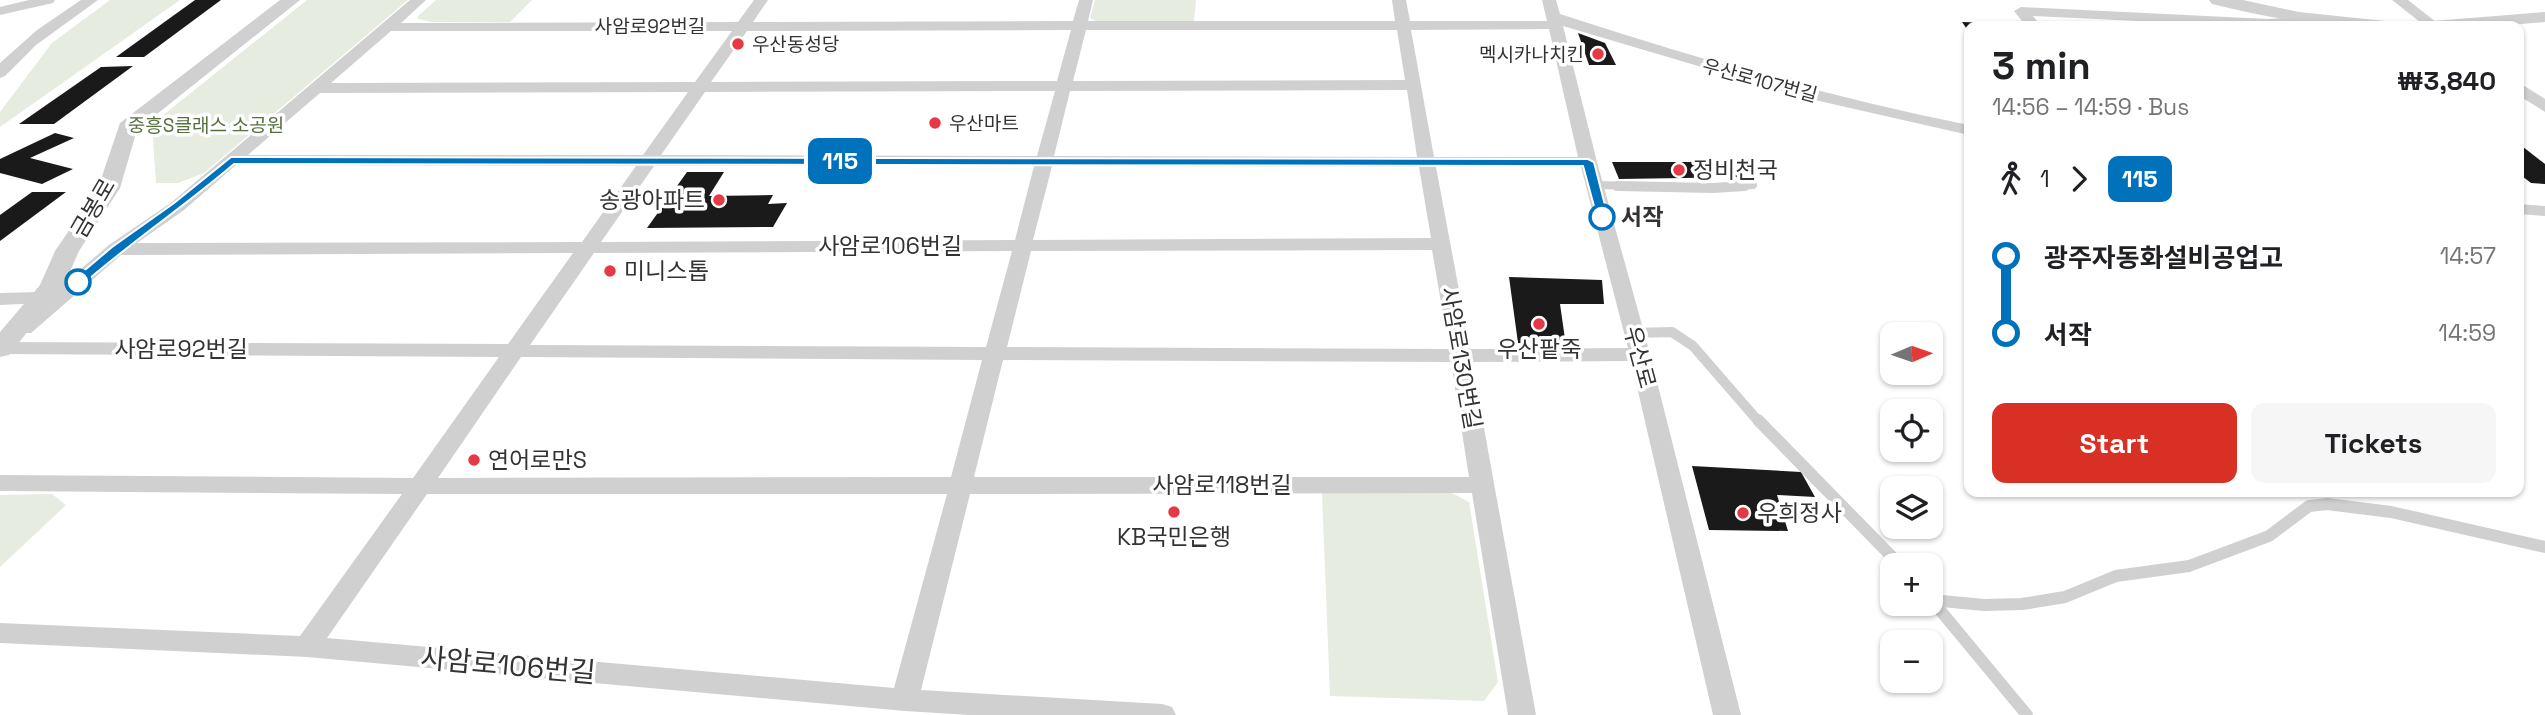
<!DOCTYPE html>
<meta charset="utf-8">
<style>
:root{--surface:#fff;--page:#f6f6f6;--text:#202124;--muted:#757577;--accent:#d93025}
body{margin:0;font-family:"Space Grotesk","Noto Sans KR",sans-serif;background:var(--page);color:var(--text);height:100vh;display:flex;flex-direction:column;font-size:26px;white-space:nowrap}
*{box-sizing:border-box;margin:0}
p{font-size:23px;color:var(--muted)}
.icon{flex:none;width:38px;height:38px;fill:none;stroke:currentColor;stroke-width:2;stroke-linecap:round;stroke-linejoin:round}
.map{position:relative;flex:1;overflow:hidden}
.panel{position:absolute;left:1964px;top:21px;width:560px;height:476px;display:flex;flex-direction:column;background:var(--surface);border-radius:14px;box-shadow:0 2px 5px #0004}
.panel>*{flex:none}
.badge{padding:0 14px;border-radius:10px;font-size:24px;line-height:46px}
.needle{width:46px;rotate:88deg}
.buttons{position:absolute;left:1880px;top:322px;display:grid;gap:14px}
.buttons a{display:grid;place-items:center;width:63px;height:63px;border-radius:14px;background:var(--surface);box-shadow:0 2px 5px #0004;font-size:35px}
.map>.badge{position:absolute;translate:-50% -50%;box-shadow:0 0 0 4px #fff}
.legs{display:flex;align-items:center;gap:10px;height:77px;padding:0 28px;font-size:23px}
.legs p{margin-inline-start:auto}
.summary{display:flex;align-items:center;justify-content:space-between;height:119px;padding:0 28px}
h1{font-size:38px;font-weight:700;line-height:52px}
.primary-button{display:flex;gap:14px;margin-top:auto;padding:14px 28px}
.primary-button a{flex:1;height:80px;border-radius:14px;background:var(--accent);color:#fff;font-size:28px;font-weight:700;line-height:80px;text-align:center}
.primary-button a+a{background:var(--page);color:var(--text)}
ul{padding:0 28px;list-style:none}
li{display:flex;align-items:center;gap:24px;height:77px;font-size:26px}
li i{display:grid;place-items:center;width:10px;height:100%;margin:0 9px;background:currentColor}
li i::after{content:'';width:18px;height:18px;margin:-9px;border:5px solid;border-radius:50%;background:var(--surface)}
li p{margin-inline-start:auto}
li:first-child i{background:linear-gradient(#0000 50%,currentColor 0)}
li:last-child i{background:linear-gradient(currentColor 50%,#0000 0)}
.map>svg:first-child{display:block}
.green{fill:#e6ecdf}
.building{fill:#1a1a1a}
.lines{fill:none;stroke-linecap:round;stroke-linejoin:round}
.service-far2{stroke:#d0d0d0;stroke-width:8}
.service-far1{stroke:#d0d0d0;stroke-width:10}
.service{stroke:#d0d0d0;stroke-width:12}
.minor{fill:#d0d0d0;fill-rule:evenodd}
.tertiary{fill:#d0d0d0;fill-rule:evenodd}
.line-1{fill:#0072bc;stroke:#fff;stroke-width:2}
.poi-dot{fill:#e63946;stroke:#fff;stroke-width:2.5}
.stop-1-dot{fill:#fff;stroke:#0072bc;stroke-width:3.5}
.labels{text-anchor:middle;stroke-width:7;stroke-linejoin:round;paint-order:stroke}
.far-street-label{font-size:19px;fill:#333;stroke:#fff}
.far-poi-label{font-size:19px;fill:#333;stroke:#fff;text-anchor:start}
.far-park-label{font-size:19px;fill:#56703f;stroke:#fff}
.poi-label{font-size:23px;fill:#333;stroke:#fff;text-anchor:start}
.street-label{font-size:23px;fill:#333;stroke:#fff}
.stop-label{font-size:23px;font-weight:bold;fill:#333;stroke:#fff;text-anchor:start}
.near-street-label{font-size:28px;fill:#333;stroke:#fff}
</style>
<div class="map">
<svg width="2545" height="715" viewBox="0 0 2545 715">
<rect width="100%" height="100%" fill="#fff"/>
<g class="green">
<path d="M110,0H180L0,127V112L52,43Z"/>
<path d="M307,0H408L204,173L178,183H156L152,124Z"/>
<path d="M436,0H532L510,22H432L418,19V16Z"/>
<path d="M1095,0H1196L1194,21L1098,22L1090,18Z"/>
<path d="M1322,492H1450L1469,502L1498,682L1484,701L1330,696Z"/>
<path d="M52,494L66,505L0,567V495Z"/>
</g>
<g class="building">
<path d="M195,0H221L144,57H116Z"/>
<path d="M1962,22L1995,23L1997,26H1969V32Z"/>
<path d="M1578,33L1605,43L1616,65H1589Z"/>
<path d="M133,66L54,124H19L101,67Z"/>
<path d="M55,133L74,138L30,158L73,169L42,184L0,173V159Z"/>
<path d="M2518,143L2545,164V184L2531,183L2518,173Z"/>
<path d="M1612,162H1735L1748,177L1619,179Z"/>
<path d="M687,172H724L709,196L773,195L768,204L787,203L773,227L647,228Z"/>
<path d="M32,192H66L0,241V215Z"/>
<path d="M1509,277L1602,280L1604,304H1560L1566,346L1518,343Z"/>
<path d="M1692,466L1801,472L1815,497L1777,495L1788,531L1709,530Z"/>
</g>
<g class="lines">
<g class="service-far2">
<path d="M1594,185L1686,187"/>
<path d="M1722,187L1753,185"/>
</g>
<g class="service-far1">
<path d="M1617,186L1713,188L1745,186"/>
<path d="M1634,333L1672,332L1693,346L1759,422"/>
</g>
<g class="service">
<path d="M1758,420L1900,565"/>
<path d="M1930,598L2027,715"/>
<path d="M1931,600L1984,605L2022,604L2065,597L2116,576L2189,566L2269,536L2309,506L2327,504L2391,512L2545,547"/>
</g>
<g class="minor">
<path d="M29,0H55L53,3L0,15V7Z"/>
<path d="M81,0H98L36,45L5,76L0,78V63L37,30Z"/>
<path d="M410,0H426L401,23L738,22L754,0H768L753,22L1073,21L1079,0H1093L1088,21H1395L1392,0H1406L1410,21H1547L1542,0H1556L1560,14C1694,58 1830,97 1969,125V135L1806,98L1563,26L1597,162L1650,354L1741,715H1713L1631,361L1472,362L1536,715H1508L1472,493L970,494L921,690L1162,704L1172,707L1176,715H969L905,711L307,657L0,643V623L300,636L402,494L0,491V475L413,478L499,357L1,354L0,342L508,344L573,253L121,255L31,333H17L14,329L42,303L0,305V293L39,292L48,297L109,245L172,202ZM1549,29L1578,157H1434L1411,30ZM1071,30L1057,81L711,82L747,31ZM1086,30H1397L1405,80L1073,81ZM391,31H732L695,82L331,83ZM1407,90L1417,157L1054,156L1070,91ZM1055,91L1037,156L661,155L705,92ZM688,92L643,155H248L320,93ZM236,165L636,166L582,242L137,243L184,210ZM654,166H1034L1015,240L601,242ZM1052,166L1419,167L1431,238L1033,240ZM1436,167H1581L1628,348L1470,349ZM1432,250L1449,349L1007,347L1031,251ZM1012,251L986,347L530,345L594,253ZM521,357L982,360L951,477L438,478ZM1003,360L1451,362L1469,477H974ZM427,494H947L894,688L327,638Z"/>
<path d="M2392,0H2408L2441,26H2425Z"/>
<path d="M2021,7L2268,19L2321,16L2328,20L2321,24L2245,26L2033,16L2041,26H2026L2014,11Z"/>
<path d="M2518,82L2545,99V112L2518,95Z"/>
<path d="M2518,204L2545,206V216L2518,214Z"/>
</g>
<g class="tertiary">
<path d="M280,0H300L137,130L120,188L79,251L63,287L9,355L0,357V332L40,285L55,251L98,188L120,123Z"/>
<path d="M2209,0H2243L2299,12L2385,21L2394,26C2332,29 2272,19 2212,4Z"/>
<path d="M2545,12V22L2497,26H2424L2433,21Z"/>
</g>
</g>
<path class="line-1" d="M231,157L1588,159L1594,162L1608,217L1602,221L1597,217L1583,166L234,164C185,206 131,242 82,285H73V280L112,247L174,203Z"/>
<g class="poi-dot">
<circle cx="738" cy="44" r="7"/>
<circle cx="1598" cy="54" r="7"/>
<circle cx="935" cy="123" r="7"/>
<circle cx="1679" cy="170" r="7"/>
<circle cx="719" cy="200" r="7"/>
<circle cx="610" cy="271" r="7"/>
<circle cx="1539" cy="324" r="7"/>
<circle cx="474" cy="460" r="7"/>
<circle cx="1174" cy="512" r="7"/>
<circle cx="1743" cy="513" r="7"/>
</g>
<g class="stop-1-dot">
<circle cx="1602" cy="217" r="12"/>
<circle cx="78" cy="282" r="12"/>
</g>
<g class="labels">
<g class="far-street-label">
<text x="650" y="33">사암로92번길</text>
<text transform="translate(1760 80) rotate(15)" y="7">우산로107번길</text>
</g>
<g class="far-poi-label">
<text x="752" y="51">우산동성당</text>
<text x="1584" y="61" text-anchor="end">멕시카나치킨</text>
<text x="949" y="130">우산마트</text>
</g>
<g class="far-park-label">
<text x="206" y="132">중흥S클래스 소공원</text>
</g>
<g class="poi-label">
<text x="1693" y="178">정비천국</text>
<text x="705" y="208" text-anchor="end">송광아파트</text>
<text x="624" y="279">미니스톱</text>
<text x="1539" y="357" text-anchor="middle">우산팥죽</text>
<text x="488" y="468">연어로만S</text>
<text x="1757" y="521">우희정사</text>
<text x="1174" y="545" text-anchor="middle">KB국민은행</text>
</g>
<g class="street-label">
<text transform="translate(93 208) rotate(-60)" y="8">금봉로</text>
<text x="890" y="254">사암로106번길</text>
<text x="181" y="357">사암로92번길</text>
<text transform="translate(1640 357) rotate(75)" y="8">우산로</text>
<text transform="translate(1461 358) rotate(80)" y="8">사암로130번길</text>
<text x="1222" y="493">사암로118번길</text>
</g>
<g class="stop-label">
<text x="1621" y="225">서작</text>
</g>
<g class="near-street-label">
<text transform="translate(508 665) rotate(5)" y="10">사암로106번길</text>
</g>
</g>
</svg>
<div class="buttons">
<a><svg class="needle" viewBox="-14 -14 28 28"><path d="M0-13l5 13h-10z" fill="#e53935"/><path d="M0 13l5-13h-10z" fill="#757577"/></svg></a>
<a><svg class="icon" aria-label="locate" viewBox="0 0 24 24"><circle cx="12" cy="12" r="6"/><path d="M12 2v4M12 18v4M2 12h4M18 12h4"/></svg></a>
<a><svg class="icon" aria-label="layers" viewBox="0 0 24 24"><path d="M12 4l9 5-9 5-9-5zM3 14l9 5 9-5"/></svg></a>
<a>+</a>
<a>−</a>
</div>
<b class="badge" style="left:840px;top:161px;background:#0072bc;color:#fff">115</b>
<section class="panel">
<div class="summary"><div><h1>3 min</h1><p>14:56 – 14:59 · Bus</p></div><b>₩3,840</b></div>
<div class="legs"><svg class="icon" aria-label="walk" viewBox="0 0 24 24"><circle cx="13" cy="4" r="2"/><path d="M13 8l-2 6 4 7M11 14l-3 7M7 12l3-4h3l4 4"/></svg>1<svg class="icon" aria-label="forward" viewBox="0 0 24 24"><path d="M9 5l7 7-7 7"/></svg><b class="badge" style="background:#0072bc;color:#fff">115</b></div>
<ul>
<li><i style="color:#0072bc"></i><b>광주자동화설비공업고</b><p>14:57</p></li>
<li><i style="color:#0072bc"></i><b>서작</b><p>14:59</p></li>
</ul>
<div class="primary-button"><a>Start</a><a>Tickets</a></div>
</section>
</div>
